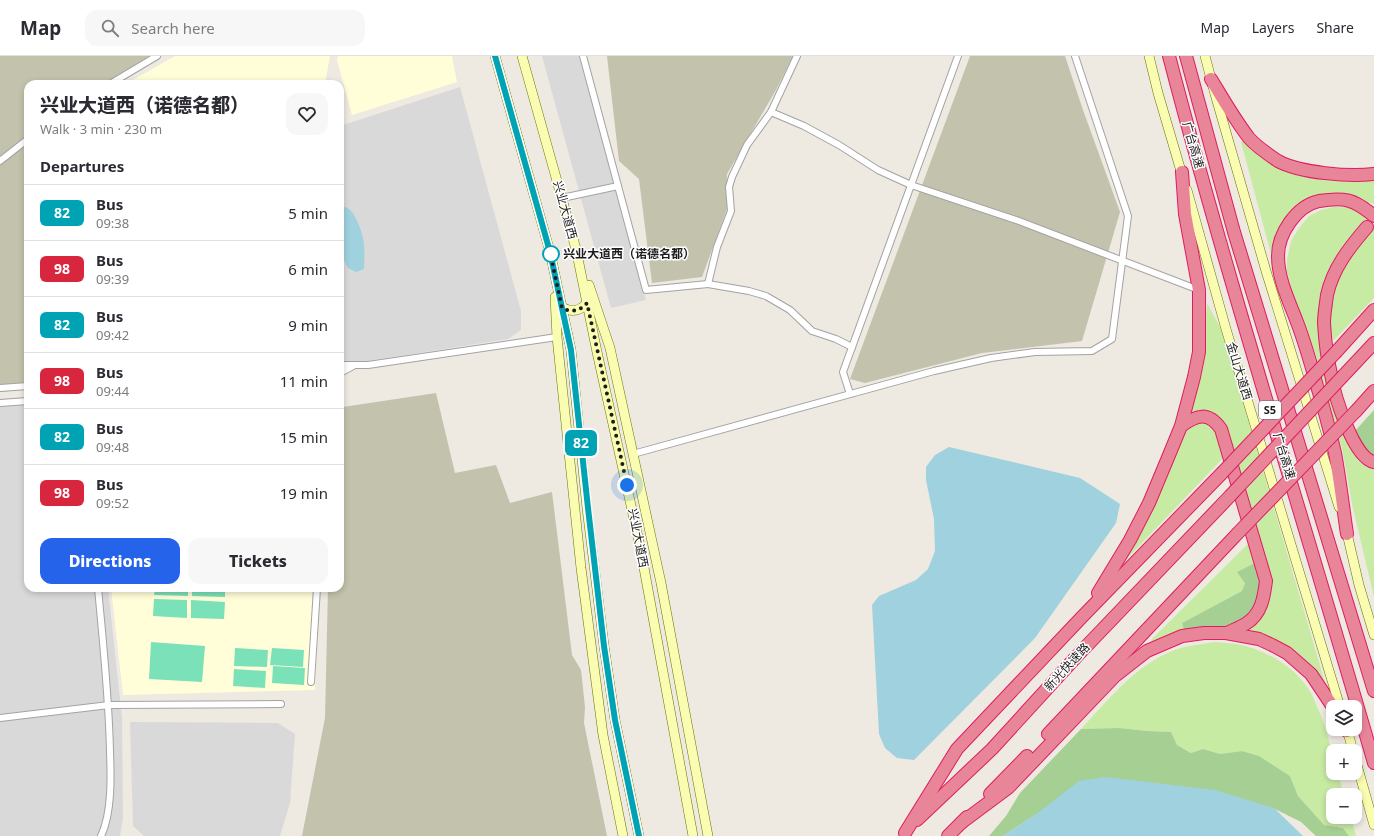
<!DOCTYPE html>
<meta charset="utf-8">
<style>
:root{--surface:#fff;--page:#f7f7f7;--text:#2b2b33;--muted:#7c7c81;--line:#e1e1e2;--accent:#2563eb}
body{margin:0;font-family:"Noto Sans","Noto Sans SC",sans-serif;background:var(--page);color:var(--text);height:100vh;display:flex;flex-direction:column;font-size:15px;white-space:nowrap}
*{box-sizing:border-box;margin:0}
p{font-size:13px;color:var(--muted)}
.icon{flex:none;width:22px;height:22px;fill:none;stroke:currentColor;stroke-width:2;stroke-linecap:round;stroke-linejoin:round}
.map{position:relative;flex:1;overflow:hidden}
.sheet{position:absolute;left:24px;top:24px;width:320px;height:512px;display:flex;flex-direction:column;background:var(--surface);border-radius:12px;box-shadow:0 2px 6px #0003}
.sheet>*{flex:none}
.badge{padding:0 8px;border-radius:6px;font-size:14px;line-height:26px}
.fabs{position:absolute;left:1326px;top:644px;display:grid;gap:8px}
.fabs a{display:grid;place-items:center;width:36px;height:36px;border-radius:8px;background:var(--surface);box-shadow:0 2px 6px #0003;font-size:20px}
.you{position:absolute;width:20px;height:20px;margin:-10px;border:3px solid #fff;border-radius:50%;background:#1a73e8;box-shadow:0 0 0 6px #1a73e833}
.map>.badge{position:absolute;translate:-50% -50%;box-shadow:0 0 0 2px #fff}
h2{padding:0 16px;font-size:15px;line-height:36px}
.round{display:grid;place-items:center;flex:none;width:42px;height:42px;border-radius:12px;background:var(--page)}
.headline{display:flex;align-items:center;justify-content:space-between;height:68px;padding:0 16px}
h1{font-size:19px;font-weight:800;line-height:30px}
.action{display:flex;gap:8px;margin-top:auto;padding:8px 16px}
.action a{flex:1;height:46px;border-radius:12px;background:var(--accent);color:#fff;font-size:16px;font-weight:800;line-height:46px;text-align:center}
.action a+a{background:var(--page);color:var(--text)}
ul{padding:0;list-style:none}
li{display:flex;align-items:center;gap:12px;height:56px;padding:0 16px;border-top:1px solid var(--line)}
li div{flex:1}
li b{display:block;font-size:15px}
li em{font-style:normal}
li .badge{min-width:44px;font-weight:700;text-align:center}
header{display:flex;align-items:center;gap:24px;box-sizing:border-box;height:56px;padding:0 20px;background:var(--surface);border-bottom:1px solid var(--line)}
header strong{font-size:19px}
nav{display:flex;gap:22px;margin-inline-start:auto;font-size:14px}
.search{width:280px;height:36px;background:var(--page);display:flex;align-items:center;gap:10px;box-sizing:border-box;padding:0 14px;border-radius:12px;color:var(--muted);font-size:15px}
.map>svg:first-child{display:block}
.residential{fill:#dad9d9}
.education{fill:#fffed9}
.construction{fill:#c3c2ac}
.grass{fill:#c8eba4}
.forest{fill:#a6cf94}
.pitch{fill:#7be1b8}
.water{fill:#9fd1de}
.lines{fill:none;stroke-linecap:round;stroke-linejoin:round}
.street-casing{stroke:#a3a3a3;stroke-width:8}
.secondary-casing{stroke:#6b7600;stroke-width:10}
.highway-casing{stroke:#dd1d62;stroke-width:14}
.street{stroke:#fff;stroke-width:6}
.secondary{stroke:#f9fcb1;stroke-width:9}
.highway{stroke:#e98599;stroke-width:12}
.highway-bridge-casing{stroke:#dd1d62;stroke-width:14;stroke-linecap:butt}
.highway-bridge{stroke:#e98599;stroke-width:12}
.line-casing{stroke:#fff;stroke-width:9}
.line{stroke:#00a3b4;stroke-width:6}
.walk{stroke:#1c1c1c;stroke-width:4;stroke-dasharray:0 7.2}
.stop-dot{fill:#fff;stroke:#00a3b4;stroke-width:2}
.labels{text-anchor:middle;stroke-width:3;stroke-linejoin:round;paint-order:stroke}
.shield{fill:#fff;stroke:#606060;stroke-width:1}
.shield-label{font-size:11px;font-weight:bold;fill:#1c1c1c}
.street-label{font-size:12px;fill:#1c1c1c;stroke:#fff}
.stop-label{font-size:12px;font-weight:bold;fill:#1c1c1c;stroke:#fff;text-anchor:start}
</style>
<header>
<strong>Map</strong>
<div class="search"><svg class="icon" aria-label="search" viewBox="0 0 24 24"><circle cx="10" cy="10" r="6"/><path d="M15 15l6 6"/></svg>Search here</div>
<nav><a>Map</a><a>Layers</a><a>Share</a></nav>
</header>
<div class="map">
<svg width="1374" height="780" viewBox="0 0 1374 780">
<rect width="100%" height="100%" fill="#eee9e1"/>
<g class="residential">
<path d="M542,0H579L646,244L611,252Z"/>
<path d="M460,31L521,255V274L508,283L355,307L340,306V70Z"/>
<path d="M28,341V532H108L122,662L123,763L120,780H0V343Z"/>
<path d="M130,666L278,667L295,678L290,747L280,780H144L133,770Z"/>
</g>
<g class="education">
<path d="M175,0H330L325,28H126Z"/>
<path d="M338,0H452L457,26L352,59L337,4Z"/>
<path d="M111,532H320L315,634L123,639Z"/>
</g>
<g class="construction">
<path d="M0,0H151L109,28H28V333L0,336Z"/>
<path d="M607,0H793L776,34L727,118V153L702,221L652,227L639,123L619,105Z"/>
<path d="M970,0H1065L1083,54L1120,156L1082,285L982,297L865,327L850,323Z"/>
<path d="M436,337L455,417L496,409L510,447L552,436L572,599L581,614L585,651L584,667L607,780H302L325,662L328,532H340V378L343,351Z"/>
</g>
<g class="grass">
<path d="M1245,84C1255,93 1265,103 1276,110C1297,124 1349,129 1374,124V148L1356,142L1329,140L1293,165L1274,209L1241,86Z"/>
<path d="M1333,151C1349,151 1356,152 1370,162L1350,184L1335,204L1327,221L1323,292L1351,393L1358,405L1372,413H1374V541L1352,448L1342,392L1316,299L1293,237L1287,216V203L1291,185L1299,172L1309,160L1321,154Z"/>
<path d="M1374,172V242L1334,284L1330,278V248L1339,217L1361,184Z"/>
<path d="M1207,247L1222,275L1326,630L1305,604L1291,594L1243,574L1266,550L1222,366L1203,355L1191,357L1201,320L1204,295Z"/>
<path d="M1200,364C1219,369 1219,383 1225,400L1122,508L1184,376L1191,367Z"/>
<path d="M1251,485L1257,506L1245,527L1242,535L1182,567L1184,574L1154,587L1151,584Z"/>
<path d="M1214,586C1222,587 1229,587 1236,588C1264,593 1292,609 1308,632C1313,639 1316,649 1320,657C1328,677 1333,696 1333,717H1338L1344,739H1333V761H1351L1356,780H1349L1343,772L1324,769L1298,740L1290,720L1259,700L1242,695L1220,698L1203,693L1192,697L1177,689L1171,676L1147,675L1119,672L1081,673C1111,641 1140,603 1184,591C1194,589 1204,588 1214,586Z"/>
</g>
<g class="forest">
<path d="M1374,354V400L1366,395L1355,375Z"/>
<path d="M1257,506L1261,534L1256,551L1245,564L1224,572L1184,574L1182,567L1242,535L1245,527L1237,516Z"/>
<path d="M1119,672L1147,675L1171,676L1177,689L1191,697L1203,693L1220,698L1242,695L1259,700L1290,720L1298,740L1324,769L1343,772L1349,780H1316L1301,766L1275,753L1035,759L1003,780H989L1006,760L1020,737L1081,673Z"/>
</g>
<g class="pitch">
<path d="M155,532H188V540L154,539Z"/>
<path d="M192,532H225V541L192,540Z"/>
<path d="M154,543L187,544V562L153,560Z"/>
<path d="M191,544L225,546L224,563L191,562Z"/>
<path d="M151,586L205,590L202,626L149,623Z"/>
<path d="M235,592L268,594L267,611L234,610Z"/>
<path d="M272,592L304,594L303,611L270,609Z"/>
<path d="M273,610L305,612L304,629L272,627Z"/>
<path d="M234,613L266,615L265,632L233,630Z"/>
</g>
<g class="water">
<path d="M346,151C351,154 353,157 356,163C365,181 365,193 364,213L356,216L348,212L340,196V152Z"/>
<path d="M949,391L1080,422L1120,448L1116,467L1035,582L914,704L897,702L885,692L879,678L872,549L879,540L916,524L928,513L935,495L934,463L926,424V411L935,399Z"/>
<path d="M1105,721L1215,734L1274,752L1303,780H1003L1035,759L1079,725Z"/>
</g>
<g class="lines">
<g class="street-casing">
<g id="street">
<path d="M583,0L646,234L708,228"/>
<path d="M797,0L771,56L747,89L732,121L729,131L731,155L717,191L708,228L749,235L766,240L790,254L812,275L836,283L852,291"/>
<path d="M110,28L157,0"/>
<path d="M771,56L804,70L839,89L878,114L911,129L1019,165L1199,234"/>
<path d="M0,105L28,83"/>
<path d="M562,142L618,130"/>
<path d="M340,309H368L557,281"/>
<path d="M340,317L353,310"/>
<path d="M0,332L28,330"/>
<path d="M850,338L843,316L958,0"/>
<path d="M0,347L28,345"/>
<path d="M633,398L934,315L991,302L1035,296L1092,295L1112,283L1128,160L1075,0"/>
<path d="M98,532C103,587 109,641 110,696C111,721 112,757 101,780"/>
<path d="M311,626L317,532"/>
<path d="M0,662L109,649L281,648"/>
</g>
</g>
<g class="secondary-casing">
<g id="secondary">
<path d="M495,0L550,196L571,294L587,452L604,590L615,664L639,780"/>
<path d="M522,0L576,193L597,296L640,490L693,780"/>
<path d="M1149,0L1158,37L1183,122"/>
<path d="M1205,0L1215,38L1266,215L1339,451"/>
<path d="M1187,134L1226,273L1340,651"/>
<path d="M589,229L610,292L661,527L708,780"/>
<path d="M555,241L557,281L581,512L603,679L623,780"/>
<path d="M562,251C572,257 580,255 587,247"/>
<path d="M1346,473L1359,529L1374,579"/>
<path d="M1347,673L1353,695"/>
<path d="M1355,702L1374,769"/>
</g>
</g>
<g class="highway-casing">
<g id="highway">
<path d="M1169,0C1231,237 1306,471 1374,707"/>
<path d="M1186,0L1234,176L1374,635"/>
<path d="M1211,23C1223,43 1235,64 1249,82C1256,90 1269,99 1278,105C1300,117 1349,121 1374,118"/>
<path d="M1367,171C1349,192 1333,212 1327,239C1326,248 1324,258 1324,267C1325,284 1327,302 1331,318C1334,338 1353,402 1374,406"/>
<path d="M1337,295L1374,254"/>
<path d="M1343,320L1374,287"/>
<path d="M1356,355L1374,335"/>
<path d="M1181,370C1197,359 1208,355 1221,373L1266,525C1264,540 1262,557 1247,567C1241,571 1233,574 1227,577"/>
<path d="M1347,478C1343,451 1340,424 1335,397C1330,375 1324,352 1317,330C1311,308 1305,287 1297,266C1289,245 1278,223 1278,200C1278,178 1296,150 1319,145C1344,141 1354,143 1374,160"/>
<path d="M1098,537L1130,484L1149,447L1167,404L1181,370L1194,321L1199,296V234L1185,158L1182,116"/>
<path d="M1346,673L1347,675"/>
<path d="M1048,678L1237,478"/>
<path d="M990,738L1027,700"/>
<path d="M917,764L992,693L1077,600L1230,440"/>
<path d="M961,767L1008,732L1115,620L1147,595L1182,580L1204,577H1226L1259,583L1272,589L1287,597L1311,618L1333,651"/>
<path d="M905,777L957,693L1081,562L1222,417"/>
<path d="M948,780L967,761"/>
</g>
</g>
<use href="#street" class="street"/>
<use href="#secondary" class="secondary"/>
<use href="#highway" class="highway"/>
<g class="highway-bridge-casing">
<g id="highway-bridge">
<path d="M1222,417L1337,295"/>
<path d="M1230,440L1343,320"/>
<path d="M1237,478L1356,355"/>
</g>
</g>
<use href="#highway-bridge" class="highway-bridge"/>
</g>
<g class="lines">
<g class="line-casing">
<path id="line" d="M495,0L550,196L571,294L588,452L604,590L615,664L639,780"/>
</g>
<use href="#line" class="line"/>
<path class="walk" d="M551,198L550,196L562,252C572,257 580,255 587,247L627,429"/>
</g>
<circle class="stop-dot" cx="551" cy="198" r="8"/>
<g class="labels">
<rect class="shield" x="1259" y="345" width="22" height="18" rx="3"/>
<g class="shield-label">
<text x="1270" y="358">S5</text>
</g>
<g class="street-label">
<text transform="translate(1193 89) rotate(74)" y="4">广台高速</text>
<text transform="translate(565 154) rotate(75)" y="4">兴业大道西</text>
<text transform="translate(1239 315) rotate(73)" y="4">金山大道西</text>
<text transform="translate(1284 400) rotate(73)" y="4">广台高速</text>
<text transform="translate(638 482) rotate(79)" y="4">兴业大道西</text>
<text transform="translate(1067 611) rotate(-47)" y="4">新光快速路</text>
</g>
<g class="stop-label">
<text x="563" y="202">兴业大道西（诺德名都）</text>
</g>
</g>
</svg>
<div class="fabs">
<a><svg class="icon" aria-label="layers" viewBox="0 0 24 24"><path d="M12 4l9 5-9 5-9-5zM3 14l9 5 9-5"/></svg></a>
<a>+</a>
<a>−</a>
</div>
<div class="you" style="left:627px;top:429px"></div>
<b class="badge" style="left:581px;top:387px;background:#00a3b4;color:#fff">82</b>
<section class="sheet">
<div class="headline"><div><h1>兴业大道西（诺德名都）</h1><p>Walk · 3 min · 230 m</p></div><a class="round"><svg class="icon" aria-label="heart" viewBox="0 0 24 24"><path d="M12 20l-8-8c-3-5 5-10 8-4 3-6 11-1 8 4z"/></svg></a></div>
<h2>Departures</h2>
<ul>
<li><span class="badge" style="background:#00a3b4;color:#fff">82</span><div><b>Bus</b><p>09:38</p></div><em>5 min</em></li>
<li><span class="badge" style="background:#d7263d;color:#fff">98</span><div><b>Bus</b><p>09:39</p></div><em>6 min</em></li>
<li><span class="badge" style="background:#00a3b4;color:#fff">82</span><div><b>Bus</b><p>09:42</p></div><em>9 min</em></li>
<li><span class="badge" style="background:#d7263d;color:#fff">98</span><div><b>Bus</b><p>09:44</p></div><em>11 min</em></li>
<li><span class="badge" style="background:#00a3b4;color:#fff">82</span><div><b>Bus</b><p>09:48</p></div><em>15 min</em></li>
<li><span class="badge" style="background:#d7263d;color:#fff">98</span><div><b>Bus</b><p>09:52</p></div><em>19 min</em></li>
</ul>
<div class="action"><a>Directions</a><a>Tickets</a></div>
</section>
</div>
